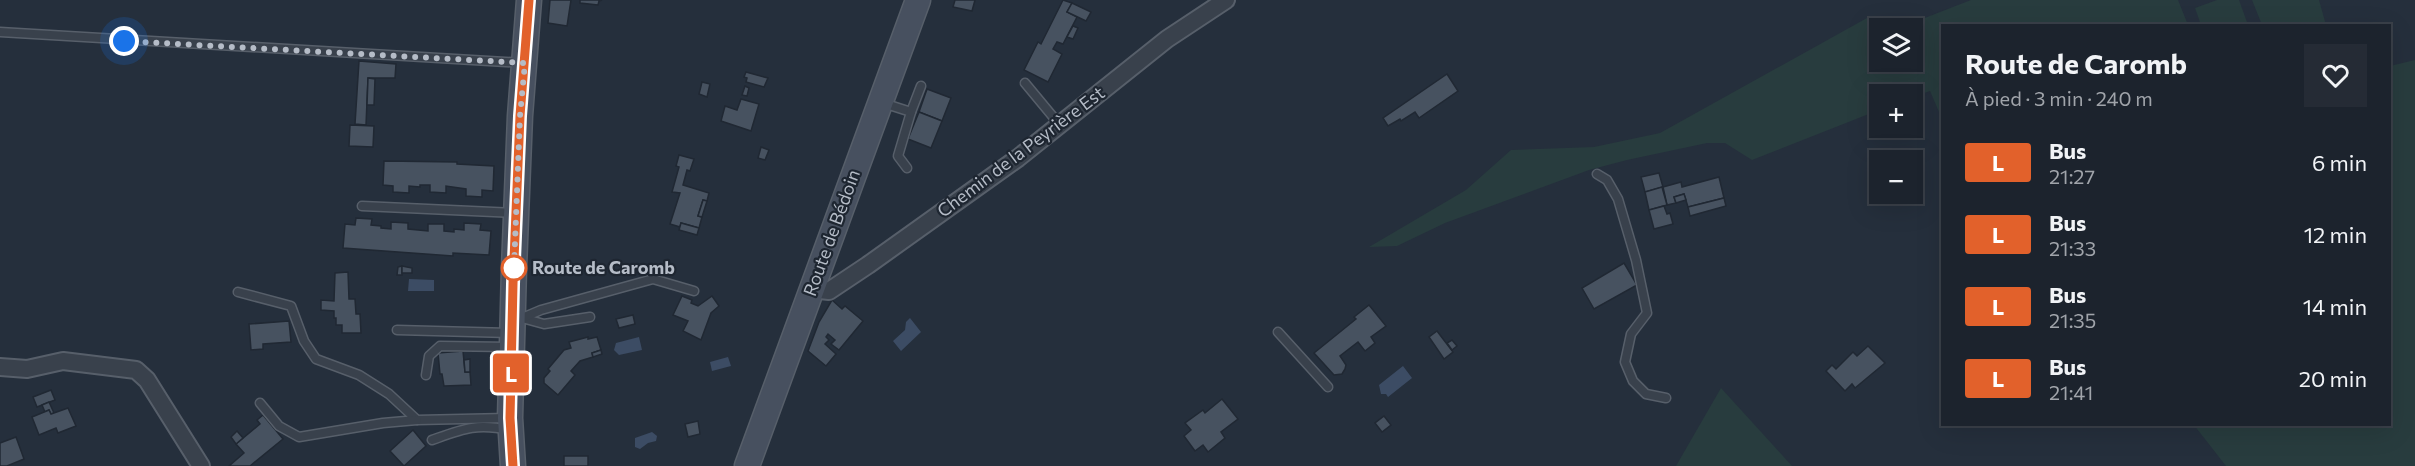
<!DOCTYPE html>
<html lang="fr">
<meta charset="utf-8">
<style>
:root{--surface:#1c232d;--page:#252b35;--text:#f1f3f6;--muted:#a0a4aa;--line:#3a4049}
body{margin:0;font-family:Commissioner,sans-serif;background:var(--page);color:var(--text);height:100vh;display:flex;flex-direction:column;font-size:22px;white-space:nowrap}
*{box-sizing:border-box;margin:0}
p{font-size:20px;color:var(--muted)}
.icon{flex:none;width:33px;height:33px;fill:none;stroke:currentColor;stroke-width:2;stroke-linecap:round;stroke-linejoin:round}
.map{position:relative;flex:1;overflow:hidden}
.side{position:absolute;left:1941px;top:24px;width:450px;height:402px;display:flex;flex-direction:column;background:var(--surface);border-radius:0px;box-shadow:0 6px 24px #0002,0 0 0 2px var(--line)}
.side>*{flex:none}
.badge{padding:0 12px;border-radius:4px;font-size:21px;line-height:39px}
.controls{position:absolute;left:1869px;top:18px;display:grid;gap:12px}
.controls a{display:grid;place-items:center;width:54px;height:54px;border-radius:0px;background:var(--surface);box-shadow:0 6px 24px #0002,0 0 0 2px var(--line);font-size:30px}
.you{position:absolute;width:30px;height:30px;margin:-15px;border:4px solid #fff;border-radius:50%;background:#1a73e8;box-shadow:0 0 0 9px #1a73e833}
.map>.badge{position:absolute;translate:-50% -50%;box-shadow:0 0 0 3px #fff}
.round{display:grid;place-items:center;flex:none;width:63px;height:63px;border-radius:0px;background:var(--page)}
.head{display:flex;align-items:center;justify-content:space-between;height:102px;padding:0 24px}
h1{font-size:28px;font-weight:700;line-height:45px}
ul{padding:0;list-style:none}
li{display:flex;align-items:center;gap:18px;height:72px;padding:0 24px}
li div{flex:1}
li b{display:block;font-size:22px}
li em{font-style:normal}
li .badge{min-width:66px;font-weight:700;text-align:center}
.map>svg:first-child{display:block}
.green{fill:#283c3e;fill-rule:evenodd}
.water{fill:#3c4c64}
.building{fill:#475260;stroke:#202833;stroke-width:1.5}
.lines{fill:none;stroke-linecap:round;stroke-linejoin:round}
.lane-casing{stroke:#575f6a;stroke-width:11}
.street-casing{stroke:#575f6a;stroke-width:20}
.secondary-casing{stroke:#575f6a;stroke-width:27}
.lane{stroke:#39414c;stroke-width:8}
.street{stroke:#39414c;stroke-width:16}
.secondary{stroke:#47505f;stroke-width:24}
.line-casing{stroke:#fff;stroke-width:14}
.line{stroke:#e2612b;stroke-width:9}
.walk{stroke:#b5bcc7;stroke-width:6;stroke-dasharray:0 10.8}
.stop-dot{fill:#fff;stroke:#e2612b;stroke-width:3}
.labels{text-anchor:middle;stroke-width:4.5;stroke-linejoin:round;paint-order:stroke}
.street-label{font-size:18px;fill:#b5bcc7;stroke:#1e2631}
.stop-label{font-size:18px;font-weight:bold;fill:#b5bcc7;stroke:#1e2631;text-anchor:start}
</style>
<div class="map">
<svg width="2415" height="466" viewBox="0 0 2415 466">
<rect width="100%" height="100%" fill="#252f3c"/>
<g class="green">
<path d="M1971,0H2178L2188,25L1942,26V119L1930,91L1913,97L1912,94H1880L1879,110L1752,160L1725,143H1707L1627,160L1589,170L1445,223L1397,246L1369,247L1466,190L1511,150L1594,147L1660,133L1867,18L1917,21ZM1880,28H1912V62H1880Z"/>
<path d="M2217,0H2239L2248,25H2201L2195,8Z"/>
<path d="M2252,0H2319L2326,25H2262Z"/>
<path d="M2415,60V466H2226L2194,425L2390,424V66Z"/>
<path d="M1721,388L1792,466H1676Z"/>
</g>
<g class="water">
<path d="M409,279L434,280V291H408Z"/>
<path d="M910,318L921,332L901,351L893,341L905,330L906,322Z"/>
<path d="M639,337L642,350L619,355L614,350L616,343Z"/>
<path d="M728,357L731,366L712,371L710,362Z"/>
<path d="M1403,366L1412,378L1388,397L1386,394H1381L1379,385Z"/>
<path d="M652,432L657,436L656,441L648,443L640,449L635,447V438Z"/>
</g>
<g class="building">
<path d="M550,0H571L567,26L548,23Z"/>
<path d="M580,0H602L599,1L598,5L580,3Z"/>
<path d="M955,0H975L972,11L953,7Z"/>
<path d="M1063,0L1072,3L1067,12L1077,17L1063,44L1057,42L1053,49L1062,54L1048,82L1024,70L1038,42L1041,44Z"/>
<path d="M1072,3L1091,12L1086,21L1067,12Z"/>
<path d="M1073,26L1078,28L1073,39L1067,37Z"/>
<path d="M359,61L396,64L395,78H368L366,125L355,124Z"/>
<path d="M746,72L768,78L764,87L746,82L747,78L744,77Z"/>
<path d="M1447,74L1458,91L1419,118L1415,112L1401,121L1400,119L1388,126L1383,118Z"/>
<path d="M368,78L375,79L374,105H367Z"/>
<path d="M702,82L710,84L707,97L699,94Z"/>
<path d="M745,86L749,88L747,96L742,95Z"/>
<path d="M927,89L951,98L942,121L919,112Z"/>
<path d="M741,99L759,104L751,131L721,121L725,106L737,110Z"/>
<path d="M919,112L942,121L931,148L908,139Z"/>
<path d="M350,125L374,126L373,147L349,146Z"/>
<path d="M761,147L769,150L765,160L758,158Z"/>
<path d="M679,155L694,159L690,171L687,170L683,185L709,193L707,201L703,200L698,216L702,217L699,228L681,223L680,227L670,224L680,193L672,192L679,167L676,166Z"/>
<path d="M384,161L457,162V164L494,166L493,191L482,190V197L466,196V189L446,186V193L430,192V185H420V187L409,186V193L393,192V186L383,185Z"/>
<path d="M1659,173L1663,187L1645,192L1641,177Z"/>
<path d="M1719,177L1724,198L1688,207L1684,194L1674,197L1676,203L1667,205L1663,187L1681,182L1682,187Z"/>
<path d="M1662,187L1667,205L1649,210L1645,192Z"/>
<path d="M1684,194L1686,200L1676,203L1674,197Z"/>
<path d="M1724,198L1726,206L1690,216L1688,207Z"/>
<path d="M703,200L707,201L702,217L698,216Z"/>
<path d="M1664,206L1667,214L1670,213L1673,224L1654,229L1649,210Z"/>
<path d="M356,218L372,219L371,225L381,226V228L391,229V222L408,223V229L428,231V224H444V231L454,232V229L464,230V223L481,224L480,230L491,231L489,255L453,253V256L343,248L345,224L355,225Z"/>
<path d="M681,223L699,228L697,235L679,230Z"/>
<path d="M1624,263L1637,285L1594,309L1582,288Z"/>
<path d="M402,266V275H397L398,267Z"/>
<path d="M402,266L412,268V273H402Z"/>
<path d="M348,272L349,299H355L356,314H360L361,333H342V325H336V318H334V311L321,310V300L334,301L335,273Z"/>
<path d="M682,296L692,300L691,303L698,306L712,296L719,306L711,313L701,340L683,331L688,321L673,315Z"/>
<path d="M832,300L842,309L845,306L863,321L839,350L831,344L835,340L828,334L826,337L829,340L825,344L836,354L826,366L808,351L819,322Z"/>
<path d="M1369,305L1386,326L1371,337L1375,343L1365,351L1358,342L1340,356L1346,365L1345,369L1342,374L1334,375L1314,353L1356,319L1354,317Z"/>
<path d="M633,315L635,324L619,328L616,319Z"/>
<path d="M289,321L291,342L263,344V349L251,350L249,324Z"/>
<path d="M1437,331L1453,352L1444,359L1429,337Z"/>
<path d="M588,337V339L597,337L601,350L592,353L593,357L580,361L571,371L575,375L558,395L544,383V378L550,371L548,369L564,350L571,348L569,342Z"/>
<path d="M1452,340L1457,346L1452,350L1447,343Z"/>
<path d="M1868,346L1885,363L1855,388L1852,384L1845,391L1826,371L1832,365L1836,369L1853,352L1857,356Z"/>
<path d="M601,350L602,354L593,357L592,353Z"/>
<path d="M463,351L465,372H470L471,385L444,386L442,374H440L438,353Z"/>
<path d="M470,359V372H465L464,360Z"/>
<path d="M51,390L55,400L37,407L33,397Z"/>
<path d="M1222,399L1238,419L1221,432L1225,438L1208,452L1203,445L1195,451L1184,436L1191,430L1185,423L1203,410L1205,413Z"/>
<path d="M49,402L54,413L51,414L49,410L45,412L42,405Z"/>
<path d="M68,408L76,426L58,433L56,428L39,435L32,417L49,410L51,414Z"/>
<path d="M263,415L283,439L250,466H229L244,453L236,444L260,424L257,420Z"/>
<path d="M1384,416L1391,425L1382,432L1375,423Z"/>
<path d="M698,421L700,434L688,437L685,424Z"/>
<path d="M413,430L426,446L404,466L390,451Z"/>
<path d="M237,431L243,438L236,444L231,437Z"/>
<path d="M16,437L24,459L7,466H0V443Z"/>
<rect x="564" y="456" width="24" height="10"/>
</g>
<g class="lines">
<g class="lane-casing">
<g id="lane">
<path d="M0,32L524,63"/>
<path d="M1025,83L1059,124"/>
<path d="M883,103L911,112L898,156L907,168"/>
<path d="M911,112L921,86"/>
<path d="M1597,174L1607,180L1618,199L1636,260L1647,313L1631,334L1625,362L1633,381L1646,394L1666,398"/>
<path d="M362,206L516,213"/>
<path d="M238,292L291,306L304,341L316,359L359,375L389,394L417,420L507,418"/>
<path d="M522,318L544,324L590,317"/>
<path d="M515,321L541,310L653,279L694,291"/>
<path d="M397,330L510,333"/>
<path d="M1278,332L1328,387"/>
<path d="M426,375L429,356L440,346L510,347"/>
<path d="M260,403L279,426L299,437L383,423L417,420"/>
<path d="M432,440C463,429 476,423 509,430"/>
</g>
</g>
<g class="street-casing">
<g id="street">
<path d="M811,289L829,291L868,265L1018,158L1167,39L1226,0"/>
<path d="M0,367L27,369L63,361L136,370L147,380L201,466"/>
</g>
</g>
<g class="secondary-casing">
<g id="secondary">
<path d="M513,466L510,418L514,268L520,116L529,0"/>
<path d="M747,466L918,0"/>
</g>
</g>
<use href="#lane" class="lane"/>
<use href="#street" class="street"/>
<use href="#secondary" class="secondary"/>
</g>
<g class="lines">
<g class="line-casing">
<path id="line" d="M513,466L510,418L513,284L520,116L529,0"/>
</g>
<use href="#line" class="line"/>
<path class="walk" d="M124,41L525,63L520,116L514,268"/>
</g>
<circle class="stop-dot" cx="514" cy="268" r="12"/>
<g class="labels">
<g class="street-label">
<text transform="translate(1021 152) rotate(-37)" y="6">Chemin de la Peyrière Est</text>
<text transform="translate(832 233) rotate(-70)" y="6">Route de Bédoin</text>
</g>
<g class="stop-label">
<text x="532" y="274">Route de Caromb</text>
</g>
</g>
</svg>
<div class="controls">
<a><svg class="icon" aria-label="layers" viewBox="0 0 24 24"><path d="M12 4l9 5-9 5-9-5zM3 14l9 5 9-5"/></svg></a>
<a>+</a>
<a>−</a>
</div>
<div class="you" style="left:124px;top:41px"></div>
<b class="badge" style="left:511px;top:373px;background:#e2612b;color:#fff">L</b>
<section class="side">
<div class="head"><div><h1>Route de Caromb</h1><p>À pied · 3 min · 240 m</p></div><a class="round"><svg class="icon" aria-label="heart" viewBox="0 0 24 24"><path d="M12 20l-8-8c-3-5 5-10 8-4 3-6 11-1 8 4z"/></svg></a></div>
<ul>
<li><span class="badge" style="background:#e2612b;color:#fff">L</span><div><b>Bus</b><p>21:27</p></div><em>6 min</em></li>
<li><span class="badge" style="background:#e2612b;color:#fff">L</span><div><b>Bus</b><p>21:33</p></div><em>12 min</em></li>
<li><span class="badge" style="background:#e2612b;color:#fff">L</span><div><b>Bus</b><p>21:35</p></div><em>14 min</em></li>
<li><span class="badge" style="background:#e2612b;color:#fff">L</span><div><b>Bus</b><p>21:41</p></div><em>20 min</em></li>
</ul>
</section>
</div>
